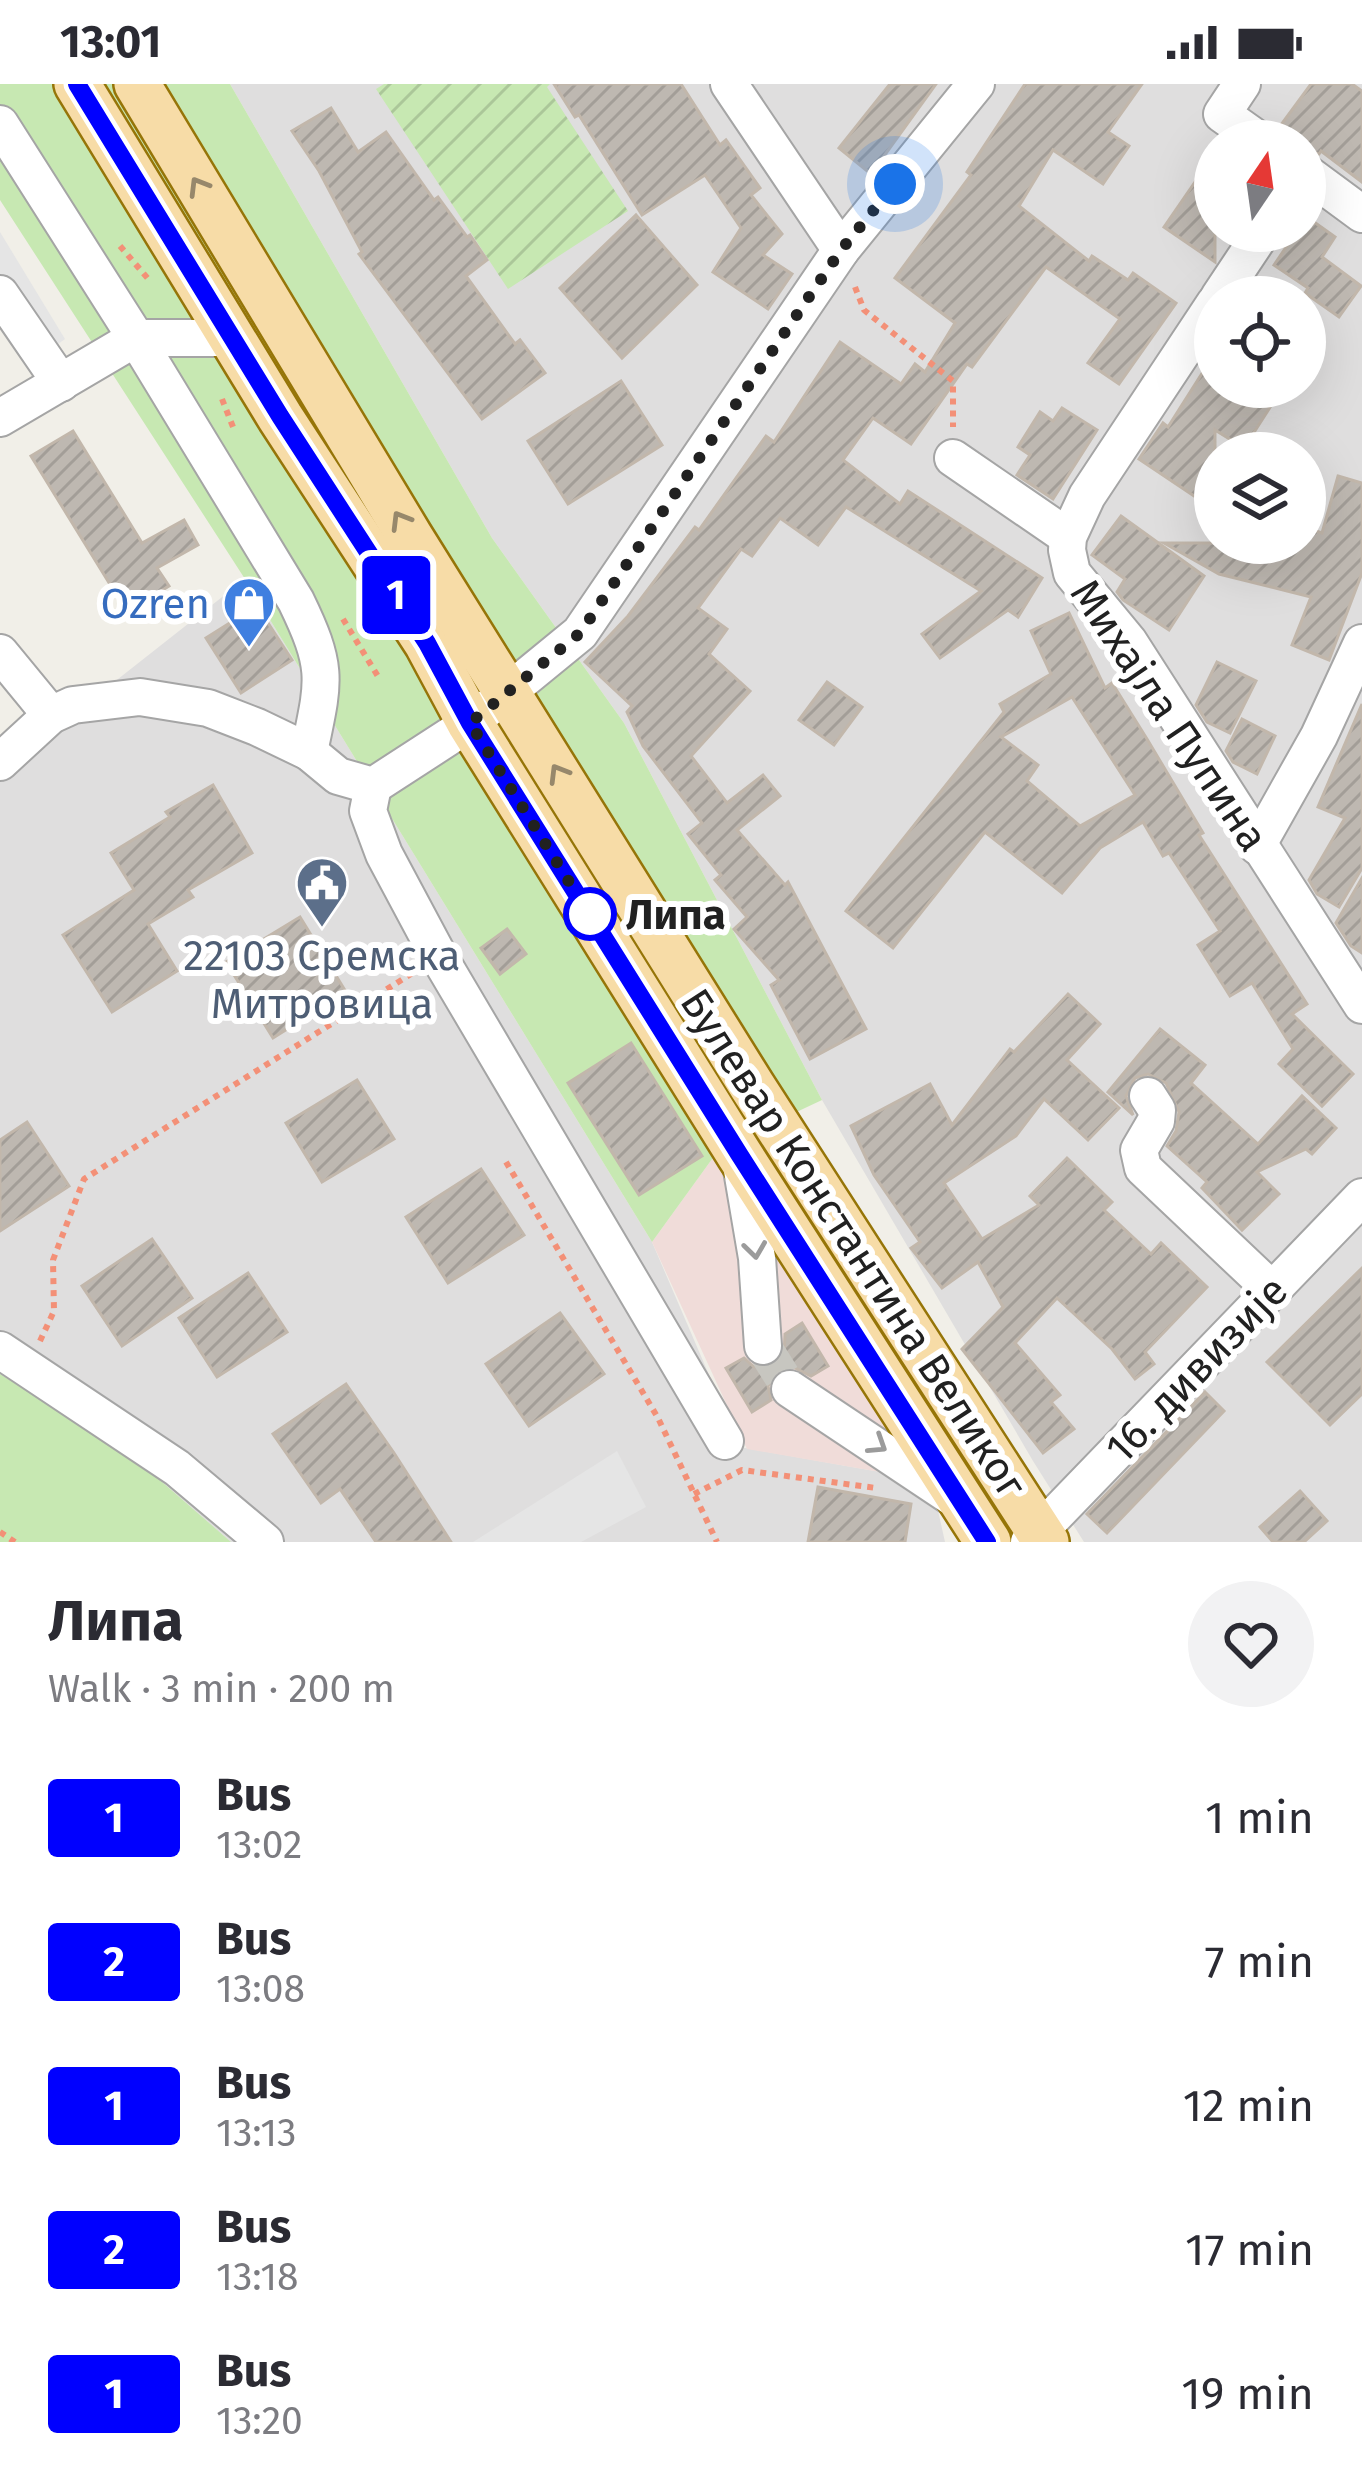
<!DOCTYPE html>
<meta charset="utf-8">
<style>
:root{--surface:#fff;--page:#f2f2f3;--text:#2b2b33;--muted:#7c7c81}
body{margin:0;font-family:"Fira Sans",sans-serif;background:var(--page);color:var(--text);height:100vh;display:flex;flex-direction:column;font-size:45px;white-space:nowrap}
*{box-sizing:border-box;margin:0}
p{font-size:39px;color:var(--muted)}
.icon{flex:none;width:66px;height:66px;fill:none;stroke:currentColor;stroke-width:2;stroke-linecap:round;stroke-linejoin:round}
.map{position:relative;height:1458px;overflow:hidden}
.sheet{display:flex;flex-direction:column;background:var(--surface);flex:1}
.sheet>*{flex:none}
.badge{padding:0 24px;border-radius:9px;font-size:42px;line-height:78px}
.needle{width:78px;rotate:13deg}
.tools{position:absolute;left:1194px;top:36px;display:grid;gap:24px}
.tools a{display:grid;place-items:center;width:132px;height:132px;border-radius:50%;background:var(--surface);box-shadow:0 12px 48px #0002;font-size:60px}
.you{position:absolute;width:60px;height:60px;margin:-30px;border:9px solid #fff;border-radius:50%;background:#1a73e8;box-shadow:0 0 0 18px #1a73e833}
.map>.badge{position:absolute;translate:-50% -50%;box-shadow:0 0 0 6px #fff}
.round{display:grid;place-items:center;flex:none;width:126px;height:126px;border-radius:63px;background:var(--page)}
.summary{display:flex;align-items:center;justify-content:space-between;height:204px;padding:0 48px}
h1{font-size:57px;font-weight:700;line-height:90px}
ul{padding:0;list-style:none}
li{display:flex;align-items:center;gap:36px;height:144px;padding:0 48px}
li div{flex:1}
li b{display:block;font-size:45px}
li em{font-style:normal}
li .badge{min-width:132px;font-weight:700;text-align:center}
.status{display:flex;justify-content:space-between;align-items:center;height:84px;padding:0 60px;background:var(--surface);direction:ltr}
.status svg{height:33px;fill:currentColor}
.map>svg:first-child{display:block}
.residential{fill:#dfdede;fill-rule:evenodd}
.commercial{fill:#f0dcd9}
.grass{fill:#c7e8b2}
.garden{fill:url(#garden-furrows)}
.parking{fill:#e5e5e5}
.building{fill:url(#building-hatch);stroke:#c2b7ab;stroke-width:3;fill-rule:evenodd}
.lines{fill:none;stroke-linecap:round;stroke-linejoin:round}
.minor-tunnel{stroke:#c7c6c0;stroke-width:36;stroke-dasharray:36 18;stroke-linecap:butt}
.minor-casing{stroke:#a5a5a5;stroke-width:40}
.major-casing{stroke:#967508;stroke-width:50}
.path{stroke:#f39077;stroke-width:6;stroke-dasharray:6 6;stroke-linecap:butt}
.minor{stroke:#fff;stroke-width:36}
.major{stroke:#f7dca7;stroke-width:45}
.oneway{stroke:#97886b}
.oneway2{stroke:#9b9b9b}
.line-casing{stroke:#fff;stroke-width:27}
.line{stroke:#00f;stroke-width:18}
.walk{stroke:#212121;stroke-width:12;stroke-dasharray:0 21.6}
.stop-dot{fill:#fff;stroke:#00f;stroke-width:6}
.labels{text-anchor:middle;stroke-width:12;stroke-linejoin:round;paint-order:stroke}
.shop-label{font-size:42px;fill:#366cbe;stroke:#fff;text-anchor:end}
.street-label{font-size:42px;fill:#212121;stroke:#fff}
.stop-label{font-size:42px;font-weight:bold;fill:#212121;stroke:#fff;text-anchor:start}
.service-label{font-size:42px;fill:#4e5e75;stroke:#fff}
</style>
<div class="status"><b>13:01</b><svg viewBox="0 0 49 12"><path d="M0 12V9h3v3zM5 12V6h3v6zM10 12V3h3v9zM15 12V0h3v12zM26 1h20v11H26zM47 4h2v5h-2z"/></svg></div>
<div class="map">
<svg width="1362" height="1458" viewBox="0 0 1362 1458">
<defs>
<pattern id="garden-furrows" width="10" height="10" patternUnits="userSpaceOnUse" patternTransform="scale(3)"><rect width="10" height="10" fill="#c7e8b2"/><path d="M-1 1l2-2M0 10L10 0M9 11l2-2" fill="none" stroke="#abc799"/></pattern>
<pattern id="building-hatch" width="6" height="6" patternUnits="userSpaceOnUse" patternTransform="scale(3)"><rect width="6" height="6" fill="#beb8b1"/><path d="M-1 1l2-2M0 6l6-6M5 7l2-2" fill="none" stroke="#a39e98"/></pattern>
</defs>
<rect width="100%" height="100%" fill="#f1efe8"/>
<g class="residential">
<path d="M230,0H1362V1458H1084L1033,1377L822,1016L624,639L492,454ZM1215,57H1305V147H1215ZM1215,213H1305V303H1215ZM1215,369H1305V459H1215Z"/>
<path d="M245,495L652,1158L740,1363L903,1392L935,1413L945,1458H231L130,1370L0,1290V688Z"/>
</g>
<path class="commercial" d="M720,1064L935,1413L903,1392L747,1365L652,1158Z"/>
<g class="grass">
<path d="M0,0H230L492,454L624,639L822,1016L720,1064L652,1158L245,495L0,116Z"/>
<path d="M0,1290L130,1370L231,1458H0Z"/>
</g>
<path class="garden" d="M384,0H550L547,3L628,127L508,205L376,5Z"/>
<g class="parking">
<path d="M0,148L65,255L47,268L0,192Z"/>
<path d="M617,1367L646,1423L581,1458H473Z"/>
</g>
<g class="building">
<path d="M554,0H681L720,61L726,56L760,104L751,111L782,150L763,171L792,190L768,225L713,188L741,144L705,91L642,131L579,31L575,33Z"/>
<path d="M890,0H936L871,90L839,64Z"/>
<path d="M1025,0H1142L1108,48L1129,62L1103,100L1053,66L1019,122L1089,177L1092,172L1128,196L1133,189L1176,219L1119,300L1088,279L1120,235L1046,183L972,283L967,280L911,360L873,334L843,376L900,420L908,407L1042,494L1018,533L1008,526L940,574L922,550L981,507L846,423L818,461L780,434L752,472L741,465L698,524L727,545L709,570L750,607L691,672L727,719L763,691L780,712L737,746L785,801L788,798L866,945L810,975L771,901L779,896L734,845L747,833L715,796L721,791L688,750L702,739L643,662L627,628L632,622L585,578L628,532L695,443L699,446L766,352L774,358L840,258L901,300L915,280L925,288L955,239L895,194L971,91L967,88Z"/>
<path d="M1311,0H1352L1362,7V98L1321,67L1319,70L1305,66V57H1289L1281,51L1278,45Z"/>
<path d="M331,24L358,68L386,48L434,116L438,113L467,153L470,151L487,176L466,192L515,260L520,256L545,289L482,335L359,170L362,168L319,87L292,47Z"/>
<path d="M1215,69V178L1164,143Z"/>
<path d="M636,131L697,201L622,274L560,204Z"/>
<path d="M1307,133L1335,153L1322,173L1361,202L1339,233L1305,209L1308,204L1274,181L1297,147H1305Z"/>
<path d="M1215,269V303H1283L1244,364L1215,346V426L1139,375L1163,339L1168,343Z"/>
<path d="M621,297L662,361L568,420L528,357Z"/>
<path d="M1062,324L1097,346L1053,415L1017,391L1030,371L1018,363L1040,328L1053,337Z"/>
<path d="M73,347L142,459L184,436L198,461L157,484L169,502L127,528L31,372Z"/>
<path d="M1338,392L1362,399V489L1329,576L1292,561L1311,513L1219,490L1164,459H1305V443L1322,449Z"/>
<path d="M1121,432L1204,492L1169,546L1123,516L1117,508L1125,495L1092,471Z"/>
<path d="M257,522L292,576L241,609L206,554Z"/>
<path d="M1069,529L1105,604L1112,599L1147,655L1203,749L1199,751L1307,920L1292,930L1353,990L1322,1022L1279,980L1293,965L1252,899L1230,912L1198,861L1220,847L1169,769L1163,772L1143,738L1100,764L1062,809L985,748L893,864L846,827L1004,628L1000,620L1051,590L1031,547ZM1072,613L1135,711L1080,742L1027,697L1038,681L1001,653Z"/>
<path d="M1217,578L1256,597L1230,649L1207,638L1196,621Z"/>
<path d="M827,598L862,623L834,661L799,636Z"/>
<path d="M1362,620V784L1339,823L1317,810L1309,796L1345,734L1318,723Z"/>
<path d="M1242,635L1275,652L1257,690L1233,678L1226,667Z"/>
<path d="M213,701L252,769L188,806L193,813L148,840L177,887L112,928L63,851L134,806L111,769L170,733L166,728Z"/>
<path d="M1362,794V869L1351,862L1336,839Z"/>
<path d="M300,833L346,908L273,954L226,878Z"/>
<path d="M507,845L526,870L500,890L481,864Z"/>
<path d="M1068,910L1100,940L1067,976L1119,1024L1088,1056L1044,1015L1016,1052L944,1099L982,1155L1039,1121L1030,1112L1067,1074L1112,1118L1104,1126L1151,1170L1161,1159L1207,1203L1145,1268L1154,1280L1135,1295L1112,1265L1057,1214L1015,1259L1060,1311L1051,1318L1074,1345L1043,1369L962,1265L1003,1223L978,1178L942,1204L911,1164L920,1158L874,1091L851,1042L930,1000L952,1041L1010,965L1014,968Z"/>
<path d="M1160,945L1205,981L1191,999L1258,1060L1302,1012L1336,1044L1312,1070L1306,1065L1257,1088L1279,1110L1242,1146L1202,1104L1207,1098L1167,1062L1176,1047L1179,1028L1166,999L1148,990L1135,994L1126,1012L1133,1031L1108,1008Z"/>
<path d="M631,959L702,1072L639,1111L568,999Z"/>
<path d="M357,996L394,1055L322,1098L286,1039Z"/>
<path d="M27,1038L69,1102L0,1147V1056Z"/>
<path d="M481,1085L524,1151L448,1199L406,1133Z"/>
<path d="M152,1155L192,1214L122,1262L82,1202Z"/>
<path d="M1362,1184V1310L1330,1341L1267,1278Z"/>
<path d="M248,1189L287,1248L217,1293L179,1234Z"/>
<path d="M560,1229L604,1290L529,1342L486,1280Z"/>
<path d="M802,1239L828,1282L811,1292L793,1283L779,1285L768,1302L771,1316L752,1328L726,1284L744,1274L754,1283L775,1281L784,1271L785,1250Z"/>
<path d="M346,1300L394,1369L451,1458H376L340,1405L321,1419L273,1350Z"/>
<path d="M1205,1308L1224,1327L1107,1449L1087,1430Z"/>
<path d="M818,1403L911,1420L905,1458H808Z"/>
<path d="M1300,1407L1327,1437L1304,1458H1273L1260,1443Z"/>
</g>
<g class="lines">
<path class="minor-tunnel" d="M763,1262L790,1305"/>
<g class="minor-casing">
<g id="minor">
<path d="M729,0L841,166"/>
<path d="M1242,0L1222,30L1260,57"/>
<path d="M0,40L136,254L296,517C329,585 324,596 309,668"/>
<path d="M1305,88L1362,130"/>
<path d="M0,210L61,299"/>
<path d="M1219,213L1263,147"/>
<path d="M1215,219L1087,412L1068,453L1067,466L1072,489L1129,558L1362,921"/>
<path d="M0,334L136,254H232"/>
<path d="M953,374L1068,453"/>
<path d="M0,569L51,631"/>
<path d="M0,678L51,631L73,621L140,613L208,624L257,643L309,668L338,692L373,702L470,639L580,549L841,166L976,0"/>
<path d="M373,702L368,727L384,770L439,873L725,1357"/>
<path d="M1257,762L1319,652L1362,559"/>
<path d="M1148,1012L1157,1026L1156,1037L1139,1066L1143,1084L1272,1206"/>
<path d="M741,1080L757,1174L763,1262"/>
<path d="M0,1266L177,1384L265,1458"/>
<path d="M790,1305L952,1413"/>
<path d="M1029,1458L1362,1113"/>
</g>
</g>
<g class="major-casing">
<g id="major">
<path d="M77,0L280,333L427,559L470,639L739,1070L988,1458"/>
<path d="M137,0L410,453L752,1002L1046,1458"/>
</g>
</g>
<g class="path">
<path d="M120,162L150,197"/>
<path d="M855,203L864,226L953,297V343"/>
<path d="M222,315L235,348"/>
<path d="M343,535L379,594"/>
<path d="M506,1078L658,1334L717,1458"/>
<path d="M40,1257L54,1227L53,1176L84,1095L411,890"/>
<path d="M694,1410L742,1386L876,1404"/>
<path d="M0,1448L15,1458"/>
</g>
<use href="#minor" class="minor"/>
<use href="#major" class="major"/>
</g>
<defs><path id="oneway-chevron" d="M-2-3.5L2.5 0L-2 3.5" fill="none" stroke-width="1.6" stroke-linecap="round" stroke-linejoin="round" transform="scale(3)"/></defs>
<g class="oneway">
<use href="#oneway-chevron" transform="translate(198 102) rotate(-121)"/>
<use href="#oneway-chevron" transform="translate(400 436) rotate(-121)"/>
<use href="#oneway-chevron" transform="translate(558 689) rotate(-121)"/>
</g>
<g class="oneway2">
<use href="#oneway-chevron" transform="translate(755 1166) rotate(82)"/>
<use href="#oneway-chevron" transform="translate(878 1361) rotate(33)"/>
</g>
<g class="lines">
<g class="line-casing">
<path id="line" d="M77,0L280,332L427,559L470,639L739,1070L987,1458"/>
</g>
<use href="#line" class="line"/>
<path class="walk" d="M590,830L596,841L470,639L580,549L841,166L895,100"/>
</g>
<defs>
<g id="shop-pin" transform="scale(2.7)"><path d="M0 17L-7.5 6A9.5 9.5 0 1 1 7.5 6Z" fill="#3f7fe0" stroke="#fff"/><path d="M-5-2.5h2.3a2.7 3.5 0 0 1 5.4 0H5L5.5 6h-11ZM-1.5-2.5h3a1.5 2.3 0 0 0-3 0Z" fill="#fff"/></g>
<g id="civic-pin" transform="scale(2.7)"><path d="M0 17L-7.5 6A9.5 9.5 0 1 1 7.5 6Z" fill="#5c6f8a" stroke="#fff"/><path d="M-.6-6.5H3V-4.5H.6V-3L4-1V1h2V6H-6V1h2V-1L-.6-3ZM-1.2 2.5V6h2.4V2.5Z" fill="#fff"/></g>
</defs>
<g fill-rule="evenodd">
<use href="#shop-pin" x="249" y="519"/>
<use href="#civic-pin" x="322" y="799"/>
</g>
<circle class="stop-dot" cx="590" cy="830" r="24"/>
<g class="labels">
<g class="shop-label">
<text x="210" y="534">Ozren</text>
</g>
<g class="street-label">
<text transform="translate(1170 631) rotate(56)" y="15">Михајла Пупина</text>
<text transform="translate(854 1159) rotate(57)" y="15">Булевар Константина Великог</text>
<text transform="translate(1196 1285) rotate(-46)" y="15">16. дивизије</text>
</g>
<g class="stop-label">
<text x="626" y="845">Липа</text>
</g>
<g class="service-label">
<text x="322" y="886">22103 Сремска<tspan x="322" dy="48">Митровица</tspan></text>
</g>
</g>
</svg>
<div class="tools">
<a><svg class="needle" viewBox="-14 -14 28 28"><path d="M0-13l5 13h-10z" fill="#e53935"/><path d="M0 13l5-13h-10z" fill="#7c7c81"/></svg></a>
<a><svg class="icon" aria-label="locate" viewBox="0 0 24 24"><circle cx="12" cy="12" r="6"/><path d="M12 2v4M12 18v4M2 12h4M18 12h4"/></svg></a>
<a><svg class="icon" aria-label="layers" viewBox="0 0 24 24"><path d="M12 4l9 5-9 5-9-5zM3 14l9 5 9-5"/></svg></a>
</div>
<div class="you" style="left:895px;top:100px"></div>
<b class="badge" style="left:396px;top:511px;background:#00f;color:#fff">1</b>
</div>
<section class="sheet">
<div class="summary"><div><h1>Липа</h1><p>Walk · 3 min · 200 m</p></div><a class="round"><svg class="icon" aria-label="heart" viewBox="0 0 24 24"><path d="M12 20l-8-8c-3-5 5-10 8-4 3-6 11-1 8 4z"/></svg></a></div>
<ul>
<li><span class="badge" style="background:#00f;color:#fff">1</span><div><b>Bus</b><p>13:02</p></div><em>1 min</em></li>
<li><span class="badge" style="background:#00f;color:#fff">2</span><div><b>Bus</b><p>13:08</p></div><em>7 min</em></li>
<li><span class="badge" style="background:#00f;color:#fff">1</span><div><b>Bus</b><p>13:13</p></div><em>12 min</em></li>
<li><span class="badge" style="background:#00f;color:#fff">2</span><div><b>Bus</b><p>13:18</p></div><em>17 min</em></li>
<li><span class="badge" style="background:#00f;color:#fff">1</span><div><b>Bus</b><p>13:20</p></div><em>19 min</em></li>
</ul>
</section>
